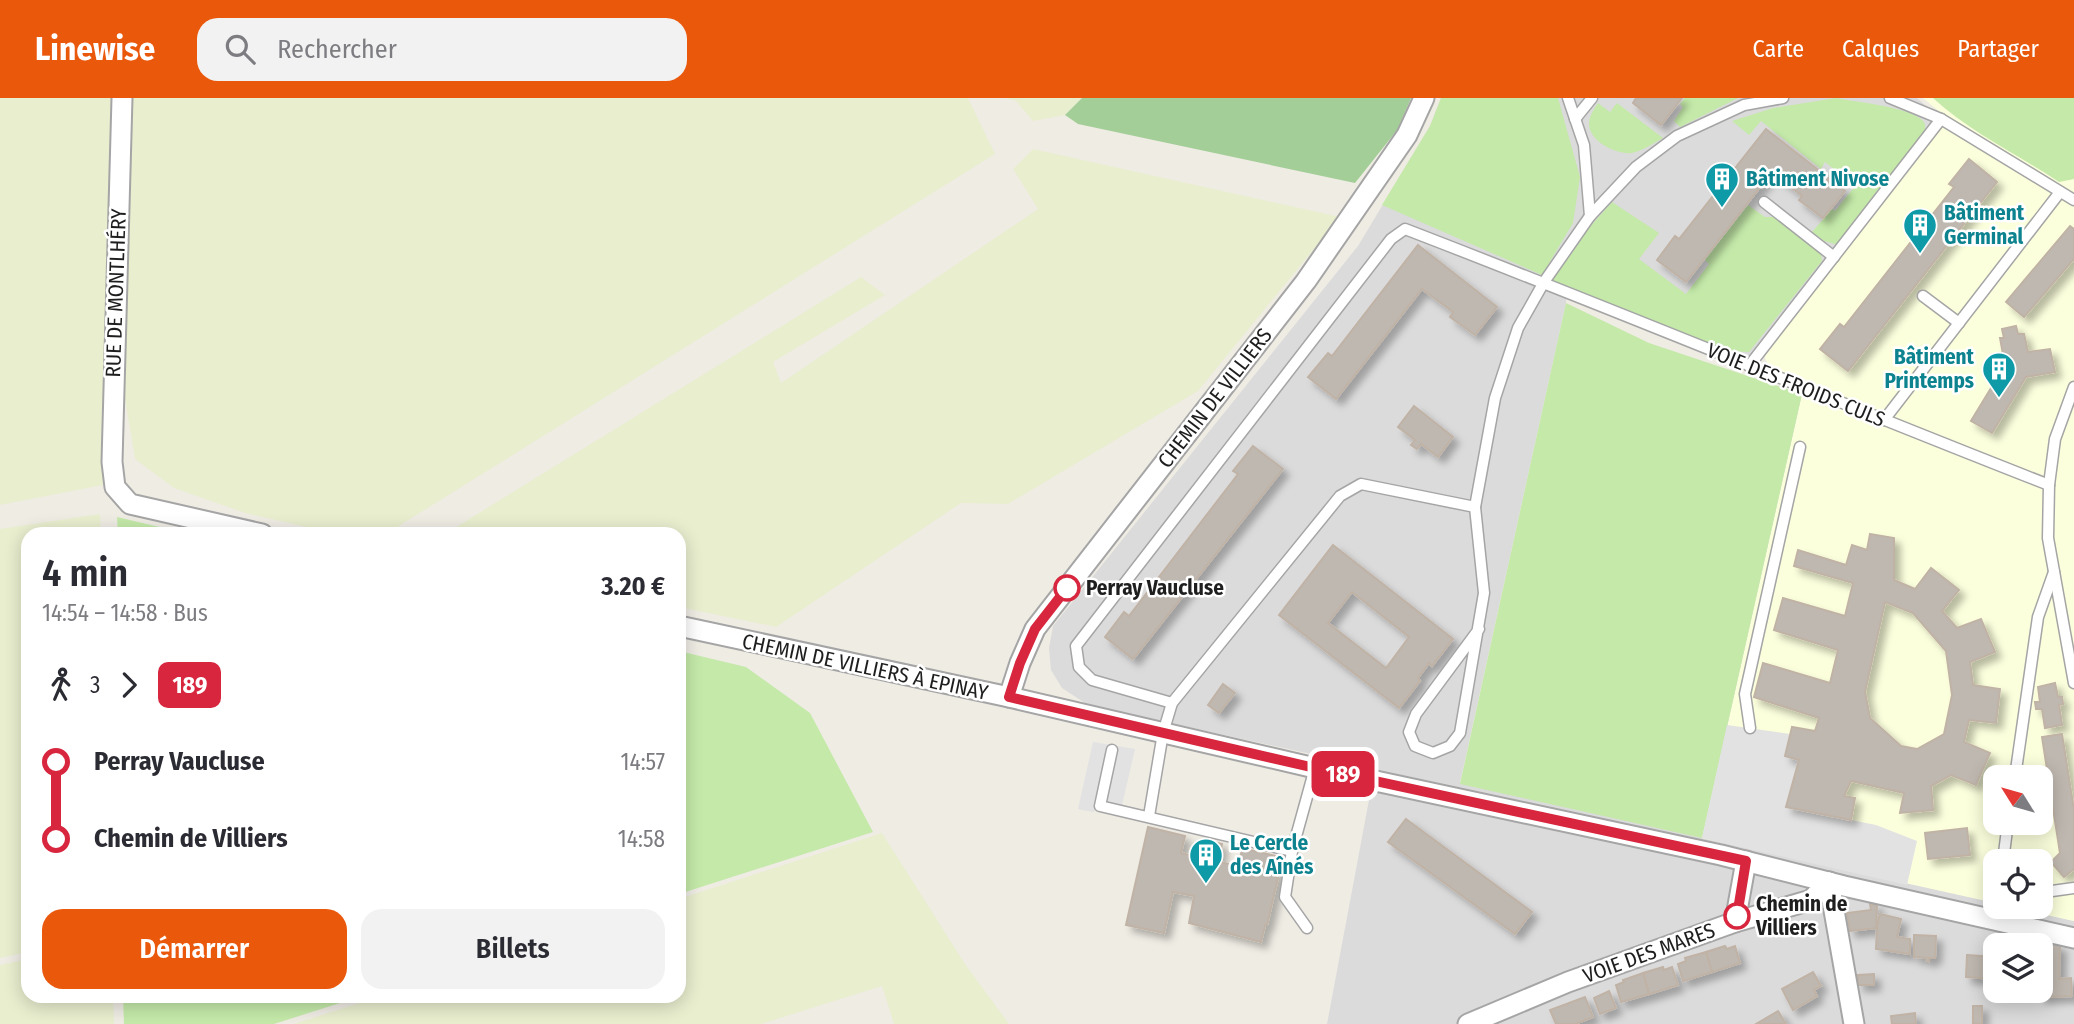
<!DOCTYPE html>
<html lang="fr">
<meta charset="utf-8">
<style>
:root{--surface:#fff;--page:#f2f2f3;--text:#2b2b33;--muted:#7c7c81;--accent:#ea580c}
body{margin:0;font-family:"Fira Sans Condensed",sans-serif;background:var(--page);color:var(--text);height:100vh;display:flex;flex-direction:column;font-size:26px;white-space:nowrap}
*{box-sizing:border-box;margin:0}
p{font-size:23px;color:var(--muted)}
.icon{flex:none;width:38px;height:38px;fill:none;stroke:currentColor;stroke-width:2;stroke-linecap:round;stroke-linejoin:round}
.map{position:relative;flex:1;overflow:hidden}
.sheet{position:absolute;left:21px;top:429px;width:665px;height:476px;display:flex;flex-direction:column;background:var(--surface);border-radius:21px;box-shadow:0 4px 18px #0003}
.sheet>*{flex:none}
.badge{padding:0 14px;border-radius:10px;font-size:24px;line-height:46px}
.needle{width:46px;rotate:307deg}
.fabs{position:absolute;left:1983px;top:667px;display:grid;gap:14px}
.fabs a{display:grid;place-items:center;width:70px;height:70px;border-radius:14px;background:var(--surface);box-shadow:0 4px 18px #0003;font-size:35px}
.map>.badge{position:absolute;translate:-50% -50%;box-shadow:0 0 0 4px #fff}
.legs{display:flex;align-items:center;gap:10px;height:77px;padding:0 21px;font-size:23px}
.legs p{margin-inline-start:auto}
.overview{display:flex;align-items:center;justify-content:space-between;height:119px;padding:0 21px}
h1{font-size:38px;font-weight:600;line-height:52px}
.action{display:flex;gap:14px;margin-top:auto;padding:14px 21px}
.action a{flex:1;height:80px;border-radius:21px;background:var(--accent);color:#fff;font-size:28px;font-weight:600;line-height:80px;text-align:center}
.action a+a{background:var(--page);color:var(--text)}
ul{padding:0 21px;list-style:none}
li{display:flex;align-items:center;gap:24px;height:77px;font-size:26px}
li i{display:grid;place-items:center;width:10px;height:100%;margin:0 9px;background:currentColor}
li i::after{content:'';width:18px;height:18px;margin:-9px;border:5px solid;border-radius:50%;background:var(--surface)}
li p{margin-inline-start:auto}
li:first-child i{background:linear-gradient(#0000 50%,currentColor 0)}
li:last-child i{background:linear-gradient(currentColor 50%,#0000 0)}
header{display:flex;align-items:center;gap:42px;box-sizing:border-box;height:98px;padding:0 35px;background:var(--accent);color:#fff}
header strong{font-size:33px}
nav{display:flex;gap:38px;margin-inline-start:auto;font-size:24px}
.search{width:490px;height:63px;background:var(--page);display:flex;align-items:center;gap:18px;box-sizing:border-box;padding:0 24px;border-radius:21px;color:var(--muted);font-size:26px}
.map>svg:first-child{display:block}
.residential{fill:#dcdbdb;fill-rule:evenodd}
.education{fill:#fcffdc;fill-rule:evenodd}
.farmland{fill:#e9eecf}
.grass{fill:#c4e9a9}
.forest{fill:#a4ce98}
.parking{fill:#e2e2e2}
.building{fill:#bfb8b0;stroke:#c0b3a6;stroke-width:2;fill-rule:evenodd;filter:url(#shadow)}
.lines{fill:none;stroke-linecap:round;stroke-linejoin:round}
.service-casing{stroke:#a5a5a5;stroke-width:13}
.minor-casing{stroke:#a5a5a5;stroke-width:23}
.service{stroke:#fff;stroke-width:10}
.minor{stroke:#fff;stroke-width:19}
.line-1-casing{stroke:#fff;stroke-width:16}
.line-1{stroke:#d7263d;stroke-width:10}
.stop-1-dot{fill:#fff;stroke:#d7263d;stroke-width:3.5}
.labels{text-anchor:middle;stroke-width:5;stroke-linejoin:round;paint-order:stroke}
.culture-label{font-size:21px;font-weight:bold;fill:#0d838f;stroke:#fff;text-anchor:start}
.street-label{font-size:21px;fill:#1e1e1e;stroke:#fff}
.stop-label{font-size:21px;font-weight:bold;fill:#1e1e1e;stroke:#fff;text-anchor:start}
</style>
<header>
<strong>Linewise</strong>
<div class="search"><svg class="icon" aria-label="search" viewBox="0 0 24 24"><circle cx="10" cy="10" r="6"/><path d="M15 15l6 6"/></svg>Rechercher</div>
<nav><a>Carte</a><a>Calques</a><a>Partager</a></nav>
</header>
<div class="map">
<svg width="2074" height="926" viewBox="0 0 2074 926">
<defs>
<filter id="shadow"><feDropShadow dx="6" dy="6" stdDeviation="3.5" flood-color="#0004"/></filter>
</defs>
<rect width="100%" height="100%" fill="#efece4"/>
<path class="residential" d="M1441,0H1917L1941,21L1749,268L1567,189L1566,205L1460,685L1802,296L1995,679V725L1986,803L1995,805V808L2010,809L2074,823V926H1327L1375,670L1088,607L1062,590L1051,572L1049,550L1053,528L1358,148L1430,28ZM1995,847H2040V892H1995Z"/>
<path class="education" d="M1923,0H2074V823L2010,809L2040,808V763H1995V805L1702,740L1802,296L1799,281L1769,268L1765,260L1766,251L1946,19ZM1995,679H2040V724H1995Z"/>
<g class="farmland">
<path d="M0,0H118L103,387L0,407Z"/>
<path d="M133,0H968L995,56L386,436H338L245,415L174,390L135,361L124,295Z"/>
<path d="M1005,0H1082L1065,17L1033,23L1016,3Z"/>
<path d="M1033,51L1340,119L1198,293L1008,406L961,405L776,529L679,509V436H445L861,179L885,197L773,264L781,285L1038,111L1013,71Z"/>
<path d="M100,416L101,436H28V854L0,860V431Z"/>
<path d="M882,735L965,866L1009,926H894L882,888L761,926H294L381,898H679V801Z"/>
<path d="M28,861V898H113L114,926H0V867Z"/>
</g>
<g class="grass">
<path d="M1441,0H1558L1580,79L1573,125L1542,177L1382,107L1430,28Z"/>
<path d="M1685,0H1738L1680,29L1674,23L1683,9L1680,6Z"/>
<path d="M1836,0C1855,4 1911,9 1923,23C1926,27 1925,28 1925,33L1838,147L1824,143L1812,134L1832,111L1835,113L1855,88L1825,64L1821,71L1761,23L1749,37L1732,23L1773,10Z"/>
<path d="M1933,0H2074V81L2059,84C2017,56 1970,34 1933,0Z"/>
<path d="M1598,5L1610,14L1617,5L1663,40C1654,45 1642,53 1632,55C1616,57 1589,43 1589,26C1589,18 1594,11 1598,5Z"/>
<path d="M1612,104L1659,135L1639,161L1686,196L1709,166L1705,162L1748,107L1765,119H1779L1817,149L1821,155L1822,163L1749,254L1724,253L1552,182L1586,133Z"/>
<path d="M1566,205L1649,245L1802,296L1702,740L1460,686Z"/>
<path d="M117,419L189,436H118Z"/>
<path d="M679,553L746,569L810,615L873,734L679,796Z"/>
<path d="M123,898H362L274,926H124Z"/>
</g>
<path class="forest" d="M1082,0H1411L1398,31L1355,85L1078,26L1065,17Z"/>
<g class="parking">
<path d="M1727,627L1790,636L1785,657L1799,662L1786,709L1876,727L1917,743L1907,787L1702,740Z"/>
<path d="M1093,644L1135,651L1122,707L1100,708L1093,714L1078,711Z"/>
</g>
<g class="building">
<path d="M1636,0H1682L1661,27L1633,5Z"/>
<path d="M1766,31L1845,93L1823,120L1799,102L1802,98L1772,74L1686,184L1657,162L1675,138L1679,141Z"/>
<path d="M1969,61L1997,84L1848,273L1820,251L1840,226L1844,229L1954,89L1949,86Z"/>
<path d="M2070,128L2074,131V161L2024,219L2006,204Z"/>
<path d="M1418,147L1497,209L1475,237L1450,219L1453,214L1422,191L1336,301L1308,279L1328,255L1332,258Z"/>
<path d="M2016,228L2018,236H2024L2028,254L2050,251L2055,274L2026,279L1992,335L1971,323L2005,267L2000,240H2004L2002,231Z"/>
<path d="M1414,308L1453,339L1438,359L1421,346L1417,351L1411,347L1415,342L1398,329Z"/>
<path d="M1253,348L1283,371L1133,561L1105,539L1124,514L1129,518L1238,376L1233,373Z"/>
<path d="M1870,436L1894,440V482L1915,491L1931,470L1959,492L1942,513L1957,530L1981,521L1995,554L1970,564L1973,587L2000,591L1996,625L1969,622L1964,644L1990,655L1976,687L1951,677L1931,688L1933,712L1900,715L1904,695L1851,683L1844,698L1855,700L1851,722L1786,709L1799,662L1785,658L1792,629L1815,633L1819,620L1754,599L1763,565L1830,585L1838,552L1774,532L1783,500L1845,518L1853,485L1794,468L1798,452L1846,467L1852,447L1867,452ZM1885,504L1913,515L1946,553L1952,597L1944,636L1917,651L1901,648L1870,620L1865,594Z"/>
<path d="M1333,447L1453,541L1432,568L1429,565L1418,580L1420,583L1399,610L1279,517ZM1352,494L1409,539L1386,570L1328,525Z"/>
<path d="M2055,585L2058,599H2062L2063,606L2059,607L2062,627L2045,630L2042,611H2036L2035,604H2040L2038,589Z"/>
<path d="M1223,586L1235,595L1219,615L1208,607Z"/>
<path d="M2062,636L2074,712V771L2064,779L2051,764L2060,755L2042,639Z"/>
<path d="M1406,721L1532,814L1515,836L1388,744Z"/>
<path d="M1148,729L1185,738L1181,755L1201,760L1206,742L1222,746L1219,764L1239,768L1242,750L1280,759L1275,779L1278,780L1267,827H1265L1261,844L1189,825L1194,798L1173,794L1164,835L1126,827Z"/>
<path d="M1967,730L1970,757L1928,761L1925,735Z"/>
<path d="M1870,806L1877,807L1876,830L1850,833L1847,815L1871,812Z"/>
<path d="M1880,816L1901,821L1897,839L1910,841V856L1876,851L1877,828Z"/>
<path d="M1914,837L1936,838L1935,860H1929V863L1926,862V860L1914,859Z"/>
<path d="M2019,839L2060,848L2059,881L2071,880L2072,898L2040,899V847H2019Z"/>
<path d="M1725,848L1727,851L1735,848L1740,865L1712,874L1706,854Z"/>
<path d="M1706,854L1712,874L1683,883L1678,866L1686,863L1685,860Z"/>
<path d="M1967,857L1995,859V881L1966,879Z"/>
<path d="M1663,869L1664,872L1672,869L1678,887L1649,896L1643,875Z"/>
<path d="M1813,874L1821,888L1814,892L1817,898L1793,912L1782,891Z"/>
<path d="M1643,875L1649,896L1621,904L1616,887L1624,884L1623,882Z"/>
<path d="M1874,876V887H1858V877Z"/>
<path d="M1609,893L1616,910L1600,916L1594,900Z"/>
<path d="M1585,899L1593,919L1575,926H1556L1550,912Z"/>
<rect x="1973" y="908" width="9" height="18"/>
<path d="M1778,913L1786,926H1756Z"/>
<path d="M1915,915L1916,926H1892L1891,918Z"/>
</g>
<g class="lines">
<g class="service-casing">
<g id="service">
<path d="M1568,0L1584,47L1590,118"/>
<path d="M1890,0L1941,21L2074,102"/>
<path d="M1575,21L1592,0"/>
<path d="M1764,104L1834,159"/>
<path d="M1923,198L1959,225"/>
<path d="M1749,268L1941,21"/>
<path d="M2074,289L2055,341L2049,387L2048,440L2074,585"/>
<path d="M1884,322L2060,94"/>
<path d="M1479,531L1416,616L1409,634L1415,648L1433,655L1450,648L1460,635L1484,495L1475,409L1495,300L1518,230L1544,184L1590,118L1636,69L1677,38L1744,7L1783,0"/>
<path d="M1172,605L1092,582L1079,569L1076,548L1391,141L1405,131C1621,214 1834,303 2049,387"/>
<path d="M1750,630L1745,596L1800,349"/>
<path d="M1112,652L1100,708L1292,753"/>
<path d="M2015,679L2038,519L2054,474"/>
<path d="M1149,718L1163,635L1172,605L1340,398L1361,386L1475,409"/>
<path d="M2003,763L2008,724"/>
<path d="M2040,791L2052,793L2074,790"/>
<path d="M1307,830L1285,799L1292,753L1315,670"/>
</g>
</g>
<g class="minor-casing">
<g id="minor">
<path d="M122,0L112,364L115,389L130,406L262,436"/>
<path d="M679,528L1009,599L1315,670L1721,757L1844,788L2074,840"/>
<path d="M1009,599L1020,565L1035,531L1306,183L1407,37L1424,0"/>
<path d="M1829,784L1854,926"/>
<path d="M1735,824L1746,763"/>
<path d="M1468,926L1568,884L1735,824L1811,802L1829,784"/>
</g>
</g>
<use href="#service" class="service"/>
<use href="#minor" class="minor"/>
</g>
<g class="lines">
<g class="line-1-casing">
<path id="line-1" d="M1067,490L1035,531L1020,565L1009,599L1315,670L1746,763L1737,818"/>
</g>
<use href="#line-1" class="line-1"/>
</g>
<defs>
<g id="building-pin" transform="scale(1.75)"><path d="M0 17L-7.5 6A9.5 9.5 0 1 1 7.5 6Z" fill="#0f9aa8" stroke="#fff"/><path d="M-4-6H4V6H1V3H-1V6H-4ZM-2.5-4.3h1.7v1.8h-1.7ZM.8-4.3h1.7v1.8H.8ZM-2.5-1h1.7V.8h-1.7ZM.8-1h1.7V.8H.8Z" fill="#fff"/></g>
</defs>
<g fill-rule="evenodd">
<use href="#building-pin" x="1722" y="81"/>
<use href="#building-pin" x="1920" y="127"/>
<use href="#building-pin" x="1999" y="271"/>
<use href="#building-pin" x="1206" y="757"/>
</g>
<g class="stop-1-dot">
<circle cx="1067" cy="490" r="12"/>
<circle cx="1737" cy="818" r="12"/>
</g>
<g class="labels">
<g class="culture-label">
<text x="1746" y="88">Bâtiment Nivose</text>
<text x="1944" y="122">Bâtiment<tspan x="1944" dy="24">Germinal</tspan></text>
<text x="1974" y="266" text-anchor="end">Bâtiment<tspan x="1974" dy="24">Printemps</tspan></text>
<text x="1230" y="752">Le Cercle<tspan x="1230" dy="24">des Aînés</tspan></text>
</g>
<g class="street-label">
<text transform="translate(116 195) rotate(-88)" y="7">RUE DE MONTLHÉRY</text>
<text transform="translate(1796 287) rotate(22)" y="7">VOIE DES FROIDS CULS</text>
<text transform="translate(1215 300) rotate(-52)" y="7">CHEMIN DE VILLIERS</text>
<text transform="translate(865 569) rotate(12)" y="7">CHEMIN DE VILLIERS À EPINAY</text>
<text transform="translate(1649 855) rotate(-20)" y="7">VOIE DES MARES</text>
</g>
<g class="stop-label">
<text x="1086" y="497">Perray Vaucluse</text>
<text x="1756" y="813">Chemin de<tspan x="1756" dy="24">Villiers</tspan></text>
</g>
</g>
</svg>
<div class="fabs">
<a><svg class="needle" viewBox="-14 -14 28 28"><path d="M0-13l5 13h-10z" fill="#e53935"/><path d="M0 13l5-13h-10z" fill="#7c7c81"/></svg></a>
<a><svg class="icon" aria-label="locate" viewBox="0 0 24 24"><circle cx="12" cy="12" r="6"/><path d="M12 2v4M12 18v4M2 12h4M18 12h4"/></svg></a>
<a><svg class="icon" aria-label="layers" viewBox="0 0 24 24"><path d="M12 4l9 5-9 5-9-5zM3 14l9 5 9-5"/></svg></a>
</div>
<b class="badge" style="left:1343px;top:676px;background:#d7263d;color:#fff">189</b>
<section class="sheet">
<div class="overview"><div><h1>4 min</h1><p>14:54 – 14:58 · Bus</p></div><b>3.20 €</b></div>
<div class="legs"><svg class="icon" aria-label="walk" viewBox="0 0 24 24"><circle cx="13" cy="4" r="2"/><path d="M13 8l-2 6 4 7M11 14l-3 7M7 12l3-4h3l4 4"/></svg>3<svg class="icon" aria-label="forward" viewBox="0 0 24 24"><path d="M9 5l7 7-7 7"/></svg><b class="badge" style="background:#d7263d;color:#fff">189</b></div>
<ul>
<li><i style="color:#d7263d"></i><b>Perray Vaucluse</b><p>14:57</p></li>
<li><i style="color:#d7263d"></i><b>Chemin de Villiers</b><p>14:58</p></li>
</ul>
<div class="action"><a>Démarrer</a><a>Billets</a></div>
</section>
</div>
